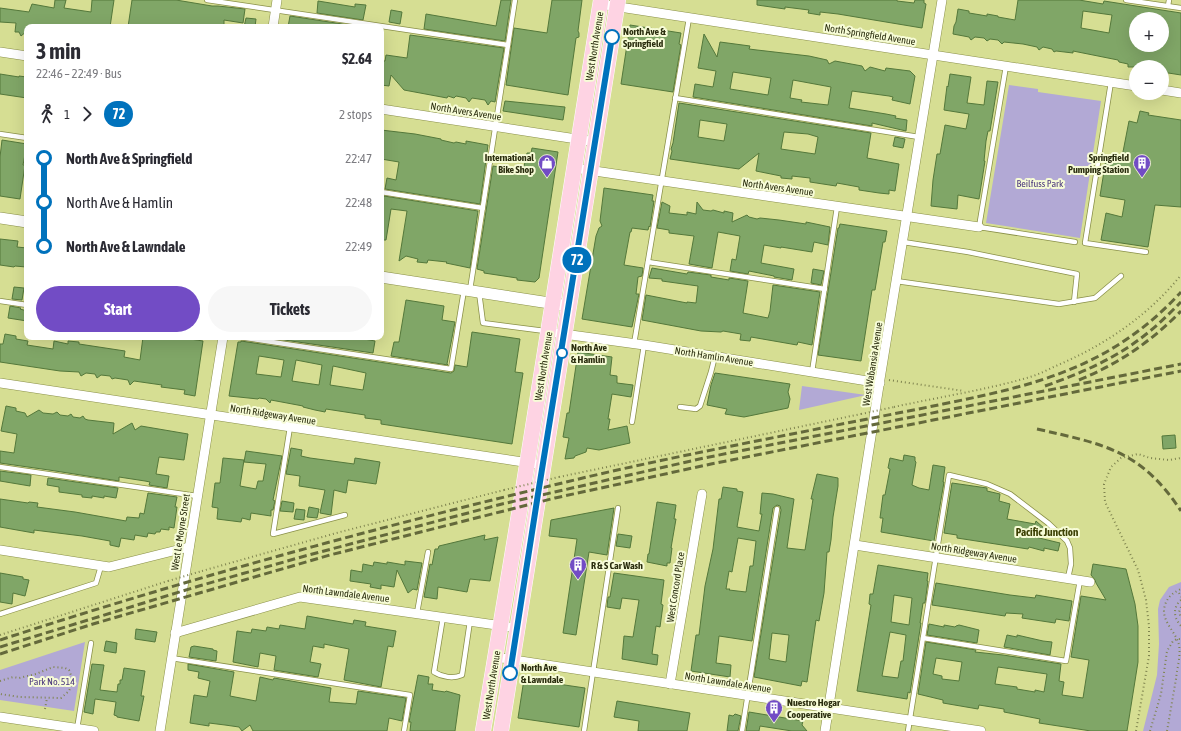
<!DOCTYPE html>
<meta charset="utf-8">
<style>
:root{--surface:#fff;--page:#f7f7f7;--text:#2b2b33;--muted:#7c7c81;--accent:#724cc5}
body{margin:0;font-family:"Asap Condensed",sans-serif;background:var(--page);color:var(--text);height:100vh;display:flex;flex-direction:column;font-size:15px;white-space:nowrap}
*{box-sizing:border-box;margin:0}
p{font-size:13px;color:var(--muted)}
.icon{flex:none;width:22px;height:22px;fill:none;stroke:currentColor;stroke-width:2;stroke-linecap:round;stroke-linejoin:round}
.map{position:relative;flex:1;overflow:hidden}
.sheet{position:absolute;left:24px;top:24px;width:360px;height:316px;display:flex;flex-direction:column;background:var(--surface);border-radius:8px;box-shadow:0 4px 16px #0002}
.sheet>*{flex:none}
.badge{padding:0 8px;border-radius:13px;font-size:14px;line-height:26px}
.controls{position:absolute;left:1129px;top:12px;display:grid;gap:8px}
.controls a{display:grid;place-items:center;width:40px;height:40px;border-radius:50%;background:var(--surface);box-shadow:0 4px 16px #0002;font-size:20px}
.map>.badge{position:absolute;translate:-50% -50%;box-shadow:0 0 0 2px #fff}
.legs{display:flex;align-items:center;gap:6px;height:44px;padding:0 12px;font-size:13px}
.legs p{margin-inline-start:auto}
.summary{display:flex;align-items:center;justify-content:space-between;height:68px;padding:0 12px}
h1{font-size:22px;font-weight:700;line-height:30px}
.primary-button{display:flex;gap:8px;margin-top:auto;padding:8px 12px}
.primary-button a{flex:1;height:46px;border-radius:24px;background:var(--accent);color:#fff;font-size:16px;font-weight:700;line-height:46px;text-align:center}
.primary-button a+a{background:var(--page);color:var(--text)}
ul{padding:0 12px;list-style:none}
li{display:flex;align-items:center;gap:14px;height:44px;font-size:15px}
li i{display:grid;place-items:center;width:6px;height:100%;margin:0 5px;background:currentColor}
li i::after{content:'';width:10px;height:10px;margin:-5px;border:3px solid;border-radius:50%;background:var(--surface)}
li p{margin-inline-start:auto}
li:first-child i{background:linear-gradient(#0000 50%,currentColor 0)}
li:last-child i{background:linear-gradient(currentColor 50%,#0000 0)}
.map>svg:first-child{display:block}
.green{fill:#b2a9d5}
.building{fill:#80a667;stroke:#54783b;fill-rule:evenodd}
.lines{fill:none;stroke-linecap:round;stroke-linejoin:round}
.service-casing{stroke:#8a9048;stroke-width:6}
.minor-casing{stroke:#8a9048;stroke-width:10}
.tertiary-casing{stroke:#8a9048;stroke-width:12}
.primary-casing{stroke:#fff;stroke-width:16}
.path{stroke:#7f844f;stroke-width:2;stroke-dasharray:1 3;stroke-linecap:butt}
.service{stroke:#fff;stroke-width:4.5}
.minor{stroke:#fff;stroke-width:9}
.tertiary{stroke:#fff;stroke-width:11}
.primary{stroke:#fed3e3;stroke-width:15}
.rail{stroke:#64693b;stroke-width:3;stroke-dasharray:8 4;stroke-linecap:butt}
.path-bridge{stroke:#7f844f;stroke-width:2;stroke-dasharray:1 3;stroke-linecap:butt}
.line-1-casing{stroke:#fff;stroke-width:9}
.line-1{stroke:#0072bc;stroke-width:6}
.stop-1-dot{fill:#fff;stroke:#0072bc;stroke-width:2}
.labels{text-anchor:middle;stroke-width:4;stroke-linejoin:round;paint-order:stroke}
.stop-label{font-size:10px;font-weight:bold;fill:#2a2d0e;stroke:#f7fcd7;text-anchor:start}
.street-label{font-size:10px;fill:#2a2d0e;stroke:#f7fcd7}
.poi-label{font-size:10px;font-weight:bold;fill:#2a2d0e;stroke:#f7fcd7;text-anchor:end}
.park-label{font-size:10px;fill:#4c397e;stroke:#f7fcd7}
.neighbourhood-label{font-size:11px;font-weight:bold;fill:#3d4104;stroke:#f7fcd7}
</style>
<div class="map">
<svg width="1181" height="731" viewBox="0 0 1181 731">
<rect width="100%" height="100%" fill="#d6de93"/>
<g class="green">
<path d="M1009,85L1038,89V92L1101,101L1080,238L986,223Z"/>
<path d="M802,386L866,395L799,410Z"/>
<path d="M1181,582V731H1143L1157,675L1159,644L1158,609L1160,600L1169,587Z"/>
<path d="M85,642L74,711L0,700V670Z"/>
</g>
<g class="building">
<path d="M55,0H66L64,8L91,12L92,0H114L110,27H27V31L21,36L19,32H15L16,23L0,22V8L29,12L32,4L54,8Z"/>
<path d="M132,0H176L212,6H218L245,9L243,23L224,20V27H128Z"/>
<path d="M501,0H511L505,41L424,29L426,14L496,26Z"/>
<path d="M552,0H582L578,31L579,33V37L576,38L568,95L506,85L514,28L547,33Z"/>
<path d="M757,0H897V1L914,3L915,0H924V3L926,4L922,28L838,14L820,12V15L808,13L809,10L785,7V9L757,5Z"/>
<path d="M1018,0H1079L1103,4L1104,1L1181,13V75L1162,72V67H1128V64L1119,62L1118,60L1073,51V53L1056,51L1054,52L1052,49L1043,47L1039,50L1037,47L1023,44L1004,42L1002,44L998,40L990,39L987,41L984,38L975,37L971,40L969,37L953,34L954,26L956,22L958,9L969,11V13L987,16V14L998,16V17L1015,20ZM1083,11L1112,15L1109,33L1081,28ZM1136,19H1162V45H1136Z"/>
<path d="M318,1L355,7V4L366,5L363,20L317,13Z"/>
<path d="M391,10L402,12L400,24L389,22Z"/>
<path d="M290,16L362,27H288Z"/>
<path d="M246,18L256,19L255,27H244Z"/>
<path d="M630,25L681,33L679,44L681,45L673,92L621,84Z"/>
<path d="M704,34L717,57L720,42L750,46L749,49L757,50L809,56L827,60L829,64L835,61L862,66L865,71L870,67L885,71L886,68L910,71L915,76L910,104L892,100L893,97L889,96L852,91L849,108L886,114L896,116L895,118L907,120L906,131L872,123V126L693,97L695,84L713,87L716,71L698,68ZM733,72L771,78L768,95L730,89ZM793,80L831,87L828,105L801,102L802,100L790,98Z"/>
<path d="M410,35L504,48L495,102L491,101L488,105L485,100L472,98L469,102L466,98L456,96L454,98L448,96L447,98L404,90L391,75L389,86L381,85V61H385L386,55L407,58Z"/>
<path d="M0,74L19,77V76L27,77V98L0,94Z"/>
<path d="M950,74L971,77L967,103L984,105L987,81L998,82L990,131H988L986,141L984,161H985L979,199L958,195L957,209L931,206L933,180L937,154H940L945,125L966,129L969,114L944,110L947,86L948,87Z"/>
<path d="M505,101L565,107L563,120L503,111Z"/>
<path d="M679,103L871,133L867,158L899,164L895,191L889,190V194L879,193L859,190V187L837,183L836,186L810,182V178L792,176V179L781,178V176L756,171L759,153L739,169L670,159L672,151L671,149L673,143ZM700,120L727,124L724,141L698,137ZM784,132L808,134L818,137L815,154L781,149Z"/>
<path d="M1140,111L1149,113L1148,115L1181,120V207L1155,205L1148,247L1101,240L1106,213L1122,217L1125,200L1100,196L1106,159L1112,160L1113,155L1122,157L1129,121L1137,123Z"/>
<path d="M381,130L415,134L441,139V140L454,143L456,142L466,144V141L488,145L480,204L385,189L387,178L396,180L399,162L381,159Z"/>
<path d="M895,137L905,139L903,148L893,146Z"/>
<path d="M2,140L27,144L23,165H25L20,199L0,196V157Z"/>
<path d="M532,148L558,152L539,278L535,282L517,280V278L484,273V271L477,269L493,166L523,171L527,153H531Z"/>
<path d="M604,188L653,195L652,201H654L650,227L649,226L648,230L632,228L631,232H630L624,265L643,268L642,276L638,277L636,294H639L632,327L582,319L596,236L599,228L602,226L600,221Z"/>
<path d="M384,196L478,211L470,268L446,263L447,262L428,260L427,263L417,262L418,259L406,256L399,261L407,211L391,209L386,240H381V197L383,198Z"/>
<path d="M662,202L670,206L669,213L687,215V212L696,214L697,202L703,210L711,211L713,210L724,213V211L733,213L732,222L747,215L749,217L757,219L760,218L779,220L806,224V222L830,227L828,245L814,242L812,252L781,247V248L764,245L761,263L794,269L792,280L774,277V276L749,271L748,274L730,271L732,259L736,260L740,236L718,232L712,268L689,264L694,236L669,233V230L657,228Z"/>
<path d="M840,224L887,231L885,242H883L875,290H872L861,361L818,355L838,228H839Z"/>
<path d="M0,239L18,241L17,247L27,248L26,267L15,266L14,267L0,265Z"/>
<path d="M652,268L687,274L688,272L711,275V277L729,280V278L748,281L743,313L768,318L770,311L773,285L820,292L812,345L798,342L797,345L751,337L750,341L740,340L741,334L723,331L721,332L701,331L642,320L646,295L687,303V302L696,303L698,286L662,281V279L649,278Z"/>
<path d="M813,269L824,271L821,285L811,283Z"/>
<path d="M14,287L24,288L22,300L12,299Z"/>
<path d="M406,300L444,306L442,320L455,322L447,364L448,365L391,356L394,342H399Z"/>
<path d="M10,306L21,308L20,309L27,311V321L8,318Z"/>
<path d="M472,332L520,339L515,372L523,373L512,444L381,424V420L365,418V415L326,409L325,412L315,410L303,407V406L271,400L270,403L266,399L259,398L258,399L229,396L238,342H241V341L451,373L454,371L455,365L467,367ZM259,356L284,360L281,377L256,374ZM296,360L322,365L319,385L292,381ZM333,366L366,373L363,390L330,385Z"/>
<path d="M5,334L16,336V339L28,341L27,345L53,349L54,341L68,344V341L79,342V344L125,351L124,357L140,360L143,337H191L190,339L203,341L195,396L184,394L185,390L161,387L162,385L134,381L130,385L128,380L115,378L112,379L110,376L101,375L97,378L95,374L86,373L81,376L79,372L60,371L0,362V344H3Z"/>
<path d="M264,337H353L375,341L373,353Z"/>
<path d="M578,352L612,357L610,375L617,376V383L633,385L631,397L612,394L608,419H610L608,430L627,426L630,443L599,450L587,448L586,452L575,456L574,458L565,459L569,438L563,437L567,413H569Z"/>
<path d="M715,373L790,384L788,392L790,399L788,408L744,417L725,414L727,409L707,405L711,385Z"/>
<path d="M6,406L16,408V411L25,413L27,417L39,410L43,413L53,414L57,412L60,415L68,416L71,414L73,417L80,418L83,416L85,419L88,420L114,423L113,434L132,423L135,430L141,426L188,434L184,460L159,457L156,474L169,476L167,488L149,485L150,482L145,481L119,477V481L49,470L0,463V451L14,453L17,434L1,431Z"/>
<path d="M1175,435L1176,448L1163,449L1162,436Z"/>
<path d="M291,448L302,450L301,456L310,458L354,464L355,458L380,462L376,484L348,480L346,493L334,490L331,515L320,513L325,490L299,486L300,476L286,474Z"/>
<path d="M246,451L282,456L273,500L275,501L273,510H271V516L251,513L250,520L242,518L241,522L217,519L218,508L212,507L215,483H220L223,458L244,460L240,486L256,489L258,481H263L266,464L244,462Z"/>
<path d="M904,455L915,457V461L916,462L912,485L919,488L929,490L933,465L945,467L943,482H944L934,541L881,532L883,518H880L883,495H885L890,469L888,468L890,458L903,461Z"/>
<path d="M0,471L31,475L30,486L0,481Z"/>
<path d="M817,474L838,478V486L833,517L831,540L829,552H827L824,593L819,621L816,620L807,682L802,681L801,686L754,677L781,510L780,506L777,505L773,508L752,641L719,636L716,663L731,665L730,677L691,671L696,635H699L705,586L713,549L719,499H721L723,487L737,489V491L743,492L737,527L759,531L762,514H760L762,493L773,494L794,499L787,548L805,550L813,499H811ZM738,538L756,541L753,566H750L746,592L729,590L730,589H726L729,571L732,572ZM772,633L789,635L786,662L769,659Z"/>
<path d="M48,478L118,488L116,498L104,496V498L92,496V498L82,497V495L59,492V487L47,485Z"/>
<path d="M952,483L987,488V491L1000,494L999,501L1010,504L1007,519L1035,524L1036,521L1045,529L1035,537L1060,543L1058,551L1044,548V551L1029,547L1028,549L957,538V535L944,533Z"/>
<path d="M148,493L177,497L175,507H177L174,528L169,527V530L161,529L160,532H156L155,534L148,533L147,537L135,535L134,540L121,538L119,547L110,545V541L82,536L34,530V533L0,527V499L28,503L29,502L38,503L37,507L75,512L126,521L127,517L139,518L140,513L144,514Z"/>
<path d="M282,501L294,503L293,512L280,511Z"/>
<path d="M657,502L676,505L674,519H676L671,548H672L670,563H667V566L647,562L648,554H649Z"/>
<path d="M309,507L319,509L317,518L307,517Z"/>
<path d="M614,508L607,555L589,552L576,635L563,633L577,539L549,536L551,520Z"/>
<path d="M296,509L305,510L304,520L294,519Z"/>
<path d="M618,534L632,536L630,548L616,546Z"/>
<path d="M485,535L484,540L498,537L490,581L470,579L467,592L438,587L437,599L424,597L430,564L432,565L435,549H438L439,546Z"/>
<path d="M405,561L422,563L417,590L413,589L408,593L397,570L394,587L381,585V589L370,587L371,584L350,581L351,570L362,572L363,564L373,566L374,562L387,564V562L405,565Z"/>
<path d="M1093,564L1126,569L1135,604L1138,626V662L1127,731H1091L1039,723L1040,719L1004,712V709L979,705L978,709L943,703V700L918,694L926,642L976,650L975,652L1003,655L1061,664L1059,681L1064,682L1062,695L1083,698L1089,660L1071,657L1081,596L1106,600L1096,583L1095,580L1091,575ZM936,658L962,662L959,681L942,679V676L933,674ZM998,667L1047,674L1044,692L1035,690V692L1017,689V687L995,684Z"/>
<path d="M878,565L928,573L927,581H928L925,603H923L920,623H921L910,693L908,692L907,699L857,691L871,605L869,604L870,594H873ZM894,595L912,598L909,625L891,622ZM890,632L906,635L903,661H901L898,678L882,676Z"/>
<path d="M0,573L23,577V579L29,580L25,596L13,593L12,604L0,602Z"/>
<path d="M614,573L664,580L661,604L663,605L660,627L656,626L652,654L658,655L657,665L622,659L624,636L633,637L639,600L622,598L620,609L607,607L608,597H610Z"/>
<path d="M936,583L1010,595L1035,598L1036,595L1072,601L1069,621L1056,619L1055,623L1022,618L1023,614L1006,613L1005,616L932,605Z"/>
<path d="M307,616L353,624L354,620L366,622L365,626L396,631L393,647L388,646L381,687L344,680L349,649L324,644V648L313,646L310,662L321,664L318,677L274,670L276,656L260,653L258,667L233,662L237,631L251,633L252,629L266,631L267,627L279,629L280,625L305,629Z"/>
<path d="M929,624L944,627V625L955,627L956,626L959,625L979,630L977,643L927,635Z"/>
<path d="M136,629L157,632L155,642L135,639Z"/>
<path d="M1007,635L1017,637V635L1043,641L1052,642L1050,655L1004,647Z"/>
<path d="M106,641L117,643L116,653L104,651Z"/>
<path d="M194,646L213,649V650L217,651L216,661L189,657L191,647Z"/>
<path d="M92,664L104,665L100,690L117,692L118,684H120V680H122L124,668L145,671L141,696H144L139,721L117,717V716L114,715L116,702L95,699L93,714L84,712Z"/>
<path d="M188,664L234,672L230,696L256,701L260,677L273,680L274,678L331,688L329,702L356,704L358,691L406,698L402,721L389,718L387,731H253L250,725L242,731L239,727L225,725L209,723V726L190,723L194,695L207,697L210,681L198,678L199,672L188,670Z"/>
<path d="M418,675L429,677L428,684H433L432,690L445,692L446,691L460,695L455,731H410L411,722H409Z"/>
<path d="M524,679L585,688L579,727L518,718Z"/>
<path d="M617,701L690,713L687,731H638L639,721L614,717Z"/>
<path d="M749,712L803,721L802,725L807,731H792L760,726L759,731H746Z"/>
<path d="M735,714L741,716L738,731H727L729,715L733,716Z"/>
</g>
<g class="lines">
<g class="service-casing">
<g id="service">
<path d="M207,0L508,45"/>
<path d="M1126,0L1181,8"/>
<path d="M1168,6L1169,0"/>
<path d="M1006,66L979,227L1075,242"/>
<path d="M1111,82L1085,243L1146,252"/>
<path d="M675,98L919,137"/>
<path d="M0,134L27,138"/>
<path d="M381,192L483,208"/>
<path d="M903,242L968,252L1077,274L1074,302"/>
<path d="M648,262L825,289"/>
<path d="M896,281L1059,304L1095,298L1121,276"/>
<path d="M470,290L515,0"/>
<path d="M479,292L483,323L545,331"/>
<path d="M0,301L27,305"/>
<path d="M239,337L451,369L464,290"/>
<path d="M634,344L689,18"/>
<path d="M812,372L837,207"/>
<path d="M680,407L696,409L700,406L711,372L715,356"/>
<path d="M632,422L644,345"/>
<path d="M290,427L273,534L345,515"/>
<path d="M0,467L197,496"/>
<path d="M417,613L428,552"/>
<path d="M0,614L96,583L101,566"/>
<path d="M443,617L434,672C442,677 453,679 462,675L470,621"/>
<path d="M923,638L1066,661L1080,580"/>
<path d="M171,658L410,695L404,731"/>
<path d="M77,729L91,643"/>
<path d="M584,731L618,508"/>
<path d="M742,731L777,509"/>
<path d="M908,731L949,475L987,484L1010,494L1048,523L1067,541L1070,548L1071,564L1068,578"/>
</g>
</g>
<g class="minor-casing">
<g id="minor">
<path d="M600,4L1136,86"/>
<path d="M273,27L277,0"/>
<path d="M0,52L27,56"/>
<path d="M1162,90L1181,93"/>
<path d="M381,109L596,142"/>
<path d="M574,168L979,227"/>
<path d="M549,332L644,345L880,383"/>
<path d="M0,383L543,465"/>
<path d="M855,545L1090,582"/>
<path d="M0,550L109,567L189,547"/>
<path d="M175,633L300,597L517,628"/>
<path d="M495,657L981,731"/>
<path d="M670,684L702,494"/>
<path d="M0,717L94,731"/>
<path d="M160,731L223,337"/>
<path d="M825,731L880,379L942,0"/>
</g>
</g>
<g class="tertiary-casing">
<g id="tertiary">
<path d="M0,218L27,222"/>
<path d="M381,277L569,306"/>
</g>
</g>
<g class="primary-casing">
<g id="primary">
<path d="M483,731L522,496L601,0"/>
<path d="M501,731L618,0"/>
</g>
</g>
<g class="path">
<path d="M889,380L964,391"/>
<path d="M894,407C939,397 986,390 1030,377C1040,374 1049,369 1058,365C1105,345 1149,315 1181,275"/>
<path d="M559,477L861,414"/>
<path d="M202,571L340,532L504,490"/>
<path d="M1179,593L1181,597"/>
<path d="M1181,600C1172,608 1174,618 1181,626"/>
<path d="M1181,607L1179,612L1181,618"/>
<path d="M0,635L168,581"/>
<path d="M0,681L13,677L19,678L36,674L53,667L65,668L69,670L72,678L71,686L69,691L61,698L20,697L0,694"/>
<path d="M45,709L47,698"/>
<path d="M1136,731L1149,656V626L1146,600L1138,570L1105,502L1104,484L1111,467L1121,458L1138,454L1150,458L1169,460L1181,458"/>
<path d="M1150,731L1161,694L1167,651L1173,641L1177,639H1181"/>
<path d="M1167,731C1170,714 1173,696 1176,679C1177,668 1181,656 1179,645C1176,632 1163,623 1164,609C1166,598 1172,593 1181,589"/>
</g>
<use href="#service" class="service"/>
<use href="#minor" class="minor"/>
<use href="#tertiary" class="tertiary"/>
<use href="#primary" class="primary"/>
<g class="rail">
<path d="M1079,380C1118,364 1152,341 1181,311"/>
<path d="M1045,386C1082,373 1119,357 1150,331C1161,322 1171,312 1181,302"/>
<path d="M1037,429C1103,444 1141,450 1181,511"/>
<path d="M0,640C184,580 370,529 558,484C647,462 737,445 827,427C866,419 905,412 943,404C1038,385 1113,366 1181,292"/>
<path d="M0,647L199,586L305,556L502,504L704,458L1181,364"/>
<path d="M0,654L93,624L330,555L555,498L711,464L1181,371"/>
</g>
<g class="path-bridge">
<path d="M861,414L894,407"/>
<path d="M504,490L559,477"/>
<path d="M168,581L202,571"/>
</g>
</g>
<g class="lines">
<g class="line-1-casing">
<path id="line-1" d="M510,673L538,494L612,37"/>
</g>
<use href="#line-1" class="line-1"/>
</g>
<defs>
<g id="shop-pin" transform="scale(0.9)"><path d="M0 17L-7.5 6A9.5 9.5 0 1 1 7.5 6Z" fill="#724cc5" stroke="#f7fcd7"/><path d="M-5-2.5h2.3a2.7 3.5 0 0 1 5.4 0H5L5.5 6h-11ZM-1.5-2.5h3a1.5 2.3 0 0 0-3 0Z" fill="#fff"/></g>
<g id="building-pin" transform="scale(0.9)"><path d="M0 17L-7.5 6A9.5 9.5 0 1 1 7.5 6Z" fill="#724cc5" stroke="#f7fcd7"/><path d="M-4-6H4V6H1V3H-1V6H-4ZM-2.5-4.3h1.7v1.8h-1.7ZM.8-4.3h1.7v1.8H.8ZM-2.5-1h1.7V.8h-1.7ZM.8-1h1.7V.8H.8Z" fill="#fff"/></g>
</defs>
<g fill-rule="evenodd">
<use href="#shop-pin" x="547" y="163"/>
<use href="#building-pin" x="1142" y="163"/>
<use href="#building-pin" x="578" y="565"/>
<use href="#building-pin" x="774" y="708"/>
</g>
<g class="stop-1-dot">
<circle cx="612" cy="37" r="7"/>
<circle cx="562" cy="353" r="5"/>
<circle cx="510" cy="673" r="7"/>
</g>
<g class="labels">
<g class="stop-label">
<text x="623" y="35">North Ave &amp;<tspan x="623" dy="12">Springfield</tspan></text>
<text x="571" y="351">North Ave<tspan x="571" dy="12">&amp; Hamlin</tspan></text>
<text x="521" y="671">North Ave<tspan x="521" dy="12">&amp; Lawndale</tspan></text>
</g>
<g class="street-label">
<text transform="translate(870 34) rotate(9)" y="4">North Springfield Avenue</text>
<text transform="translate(594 46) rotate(-81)" y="4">West North Avenue</text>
<text transform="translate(466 111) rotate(9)" y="4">North Avers Avenue</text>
<text transform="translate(778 187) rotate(8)" y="4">North Avers Avenue</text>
<text transform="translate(714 356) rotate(9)" y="4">North Hamlin Avenue</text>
<text transform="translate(872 364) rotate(-81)" y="4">West Wabansia Avenue</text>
<text transform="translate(543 366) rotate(-81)" y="4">West North Avenue</text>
<text transform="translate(273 414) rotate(9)" y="4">North Ridgeway Avenue</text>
<text transform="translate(180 532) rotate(-81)" y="4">West Le Moyne Street</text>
<text transform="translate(974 552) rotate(9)" y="4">North Ridgeway Avenue</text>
<text transform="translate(675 587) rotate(-81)" y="4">West Concord Place</text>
<text transform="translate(346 593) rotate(7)" y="4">North Lawndale Avenue</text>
<text transform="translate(728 682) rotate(9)" y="4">North Lawndale Avenue</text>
<text transform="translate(491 685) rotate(-81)" y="4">West North Avenue</text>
</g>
<g class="poi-label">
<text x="534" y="161">International<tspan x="534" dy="12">Bike Shop</tspan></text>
<text x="1129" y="161">Springfield<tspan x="1129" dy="12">Pumping Station</tspan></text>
<text x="591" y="569" text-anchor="start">R &amp; S Car Wash</text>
<text x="787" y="706" text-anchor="start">Nuestro Hogar<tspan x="787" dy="12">Cooperative</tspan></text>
</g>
<g class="park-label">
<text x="1040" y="187">Beilfuss Park</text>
<text x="52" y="685">Park No. 514</text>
</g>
<g class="neighbourhood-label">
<text x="1047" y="536">Pacific Junction</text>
</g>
</g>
</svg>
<div class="controls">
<a>+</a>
<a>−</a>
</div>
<b class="badge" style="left:577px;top:260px;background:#0072bc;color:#fff">72</b>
<section class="sheet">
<div class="summary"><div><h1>3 min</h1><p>22:46 – 22:49 · Bus</p></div><b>$2.64</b></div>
<div class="legs"><svg class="icon" aria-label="walk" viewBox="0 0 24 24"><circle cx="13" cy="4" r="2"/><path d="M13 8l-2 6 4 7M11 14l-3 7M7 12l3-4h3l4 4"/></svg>1<svg class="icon" aria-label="forward" viewBox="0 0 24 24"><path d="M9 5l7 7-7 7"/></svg><b class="badge" style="background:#0072bc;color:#fff">72</b><p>2 stops</p></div>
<ul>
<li><i style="color:#0072bc"></i><b>North Ave &amp; Springfield</b><p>22:47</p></li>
<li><i style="color:#0072bc"></i><span>North Ave &amp; Hamlin</span><p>22:48</p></li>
<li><i style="color:#0072bc"></i><b>North Ave &amp; Lawndale</b><p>22:49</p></li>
</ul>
<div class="primary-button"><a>Start</a><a>Tickets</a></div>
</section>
</div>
